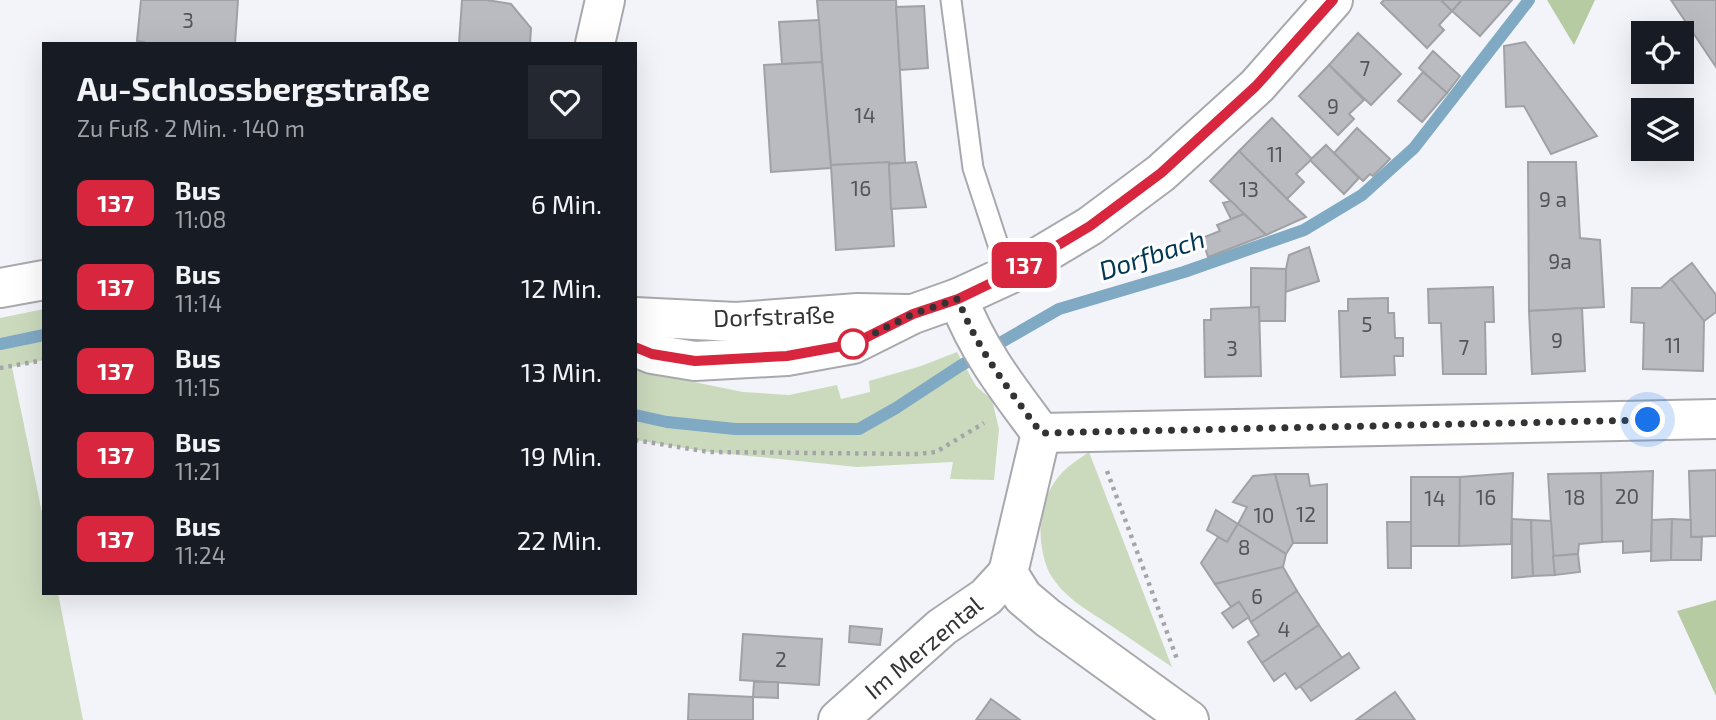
<!DOCTYPE html>
<html lang="de">
<meta charset="utf-8">
<style>
:root{--surface:#171b24;--page:#242831;--text:#f1f3f6;--muted:#9ea1a6}
body{margin:0;font-family:"Exo 2",sans-serif;background:var(--page);color:var(--text);height:100vh;display:flex;flex-direction:column;font-size:26px;white-space:nowrap}
*{box-sizing:border-box;margin:0}
p{font-size:23px;color:var(--muted)}
.icon{flex:none;width:38px;height:38px;fill:none;stroke:currentColor;stroke-width:2;stroke-linecap:round;stroke-linejoin:round}
.map{position:relative;flex:1;overflow:hidden}
.sheet{position:absolute;left:42px;top:42px;width:595px;height:553px;display:flex;flex-direction:column;background:var(--surface);border-radius:0px;box-shadow:0 7px 28px #0002}
.sheet>*{flex:none}
.badge{padding:0 14px;border-radius:10px;font-size:24px;line-height:46px}
.controls{position:absolute;left:1631px;top:21px;display:grid;gap:14px}
.controls a{display:grid;place-items:center;width:63px;height:63px;border-radius:0px;background:var(--surface);box-shadow:0 7px 28px #0002;font-size:35px}
.you{position:absolute;width:35px;height:35px;margin:-18px;border:5px solid #fff;border-radius:50%;background:#1a73e8;box-shadow:0 0 0 10px #1a73e833}
.map>.badge{position:absolute;translate:-50% -50%;box-shadow:0 0 0 4px #fff}
.round{display:grid;place-items:center;flex:none;width:74px;height:74px;border-radius:0px;background:var(--page)}
.overview{display:flex;align-items:center;justify-content:space-between;height:119px;padding:0 35px}
h1{font-size:33px;font-weight:700;line-height:52px}
ul{padding:0;list-style:none}
li{display:flex;align-items:center;gap:21px;height:84px;padding:0 35px}
li div{flex:1}
li b{display:block;font-size:26px}
li em{font-style:normal}
li .badge{min-width:77px;font-weight:700;text-align:center}
.map>svg:first-child{display:block}
.green{fill:#cbdabd}
.forest{fill:#b6cba2}
.lines{fill:none;stroke-linecap:round;stroke-linejoin:round}
.stream{stroke:#80a9c4;stroke-width:12}
.building{fill:#b9bbc0;stroke:#a0a1a5;stroke-width:2}
.lane-casing{stroke:#a8a9ae;stroke-width:23}
.street-casing{stroke:#a8a9ae;stroke-width:42}
.secondary-casing{stroke:#a8a9ae;stroke-width:42}
.path{stroke:#a4a5a8;stroke-width:4.5;stroke-dasharray:3.5 5;stroke-linecap:butt}
.lane{stroke:#fff;stroke-width:19}
.street{stroke:#fff;stroke-width:38}
.secondary{stroke:#fff;stroke-width:38}
.line-casing{stroke:#fff;stroke-width:16}
.line{stroke:#d7263d;stroke-width:10}
.walk{stroke:#333335;stroke-width:7;stroke-dasharray:0 12.6}
.stop-dot{fill:#fff;stroke:#d7263d;stroke-width:3.5}
.labels{text-anchor:middle;stroke-width:6;stroke-linejoin:round;paint-order:stroke}
.number-label{font-size:21px;fill:#545558}
.street-label{font-size:24px;fill:#333335;stroke:#fff}
.water-label{font-size:26px;font-style:italic;fill:#003753;stroke:#fff}
</style>
<div class="map">
<svg width="1716" height="720" viewBox="0 0 1716 720">
<rect width="100%" height="100%" fill="#f3f4f9"/>
<g class="green">
<path d="M44,309V360L12,367L44,522V593H58L83,720H0V318Z"/>
<path d="M957,352L976,386L992,400L999,429L994,480L950,479L953,462L857,467L709,452L635,440V370L743,392L789,395L837,385L841,399L870,392L869,381L921,366Z"/>
<path d="M1089,452L1172,667C1151,653 1131,639 1110,625C1089,611 1066,599 1052,577C1042,563 1038,531 1042,515C1049,482 1061,470 1089,452Z"/>
</g>
<g class="forest">
<path d="M1547,0H1595L1574,45Z"/>
<path d="M1716,600V696L1677,611Z"/>
</g>
<g class="lines">
<g class="stream">
<path d="M0,344L44,335"/>
<path d="M635,415L667,422L735,429H859L896,408L960,366L1059,309L1184,272L1304,230L1362,195L1414,148L1529,0"/>
</g>
</g>
<g class="building">
<path d="M141,0H238L235,44H144V42L137,41Z"/>
<path d="M462,0H487L511,4L531,28L530,44H459Z"/>
<path d="M817,0H896L905,163L831,165Z"/>
<path d="M1384,0H1441L1452,11L1439,25L1444,30L1427,48L1381,3Z"/>
<path d="M1441,0H1462L1452,11Z"/>
<path d="M1462,0H1512L1480,36L1452,11Z"/>
<path d="M1671,0H1716V67Z"/>
<path d="M924,6L928,68L900,70L896,7Z"/>
<path d="M819,20L822,62L782,64L779,22Z"/>
<path d="M1358,33L1401,74L1371,105L1329,65Z"/>
<path d="M1525,42L1597,136L1551,154L1524,106L1506,107L1504,46Z"/>
<path d="M1433,51L1460,76L1447,93L1419,68Z"/>
<path d="M822,62L831,168L771,172L764,65Z"/>
<path d="M1329,65L1364,100L1349,114L1354,119L1338,135L1299,96Z"/>
<path d="M1423,72L1447,93L1422,122L1398,101Z"/>
<path d="M1272,118L1312,159L1296,174L1304,182L1287,199L1239,151Z"/>
<path d="M1357,128L1390,159L1373,176L1370,174L1363,181L1334,153Z"/>
<path d="M1326,145L1359,178L1344,194L1310,160Z"/>
<path d="M1239,151L1287,199L1306,217L1266,235L1210,181Z"/>
<path d="M889,162L894,246L836,250L831,165Z"/>
<path d="M916,162L926,207L891,209L889,164Z"/>
<path d="M1528,162H1576L1580,238L1600,240L1604,307L1529,311Z"/>
<path d="M1231,201L1244,214L1231,219L1223,203Z"/>
<path d="M1244,214L1266,235L1208,257L1202,238L1220,231L1217,225Z"/>
<path d="M1309,247L1319,281L1285,292L1286,269L1289,255Z"/>
<path d="M1692,263L1716,295V312L1704,321L1671,279Z"/>
<path d="M1251,268L1286,269L1285,321H1259V307L1251,308Z"/>
<path d="M1671,279L1704,321L1703,371L1643,369L1644,323L1631,322L1632,288H1661Z"/>
<path d="M1493,287L1494,322H1485L1486,374H1443L1441,323H1429L1428,289Z"/>
<path d="M1388,298V313H1394L1395,338H1403V356H1394L1395,375L1341,377L1339,311H1348V299Z"/>
<path d="M1259,307L1261,376L1205,377L1204,320H1211V309Z"/>
<path d="M1582,308L1585,371L1532,374L1529,311Z"/>
<path d="M1716,470V536L1691,537L1689,471Z"/>
<path d="M1653,471L1651,551L1623,553V541L1602,542L1601,473Z"/>
<path d="M1513,473L1511,544L1459,546L1460,477Z"/>
<path d="M1601,473L1602,542L1579,544L1578,554L1553,556L1548,474Z"/>
<path d="M1275,474H1308L1310,486L1327,484V543H1293Z"/>
<path d="M1275,474L1293,543L1286,554L1238,524L1247,507L1233,502L1253,476Z"/>
<path d="M1411,477H1460L1459,546H1411Z"/>
<path d="M1216,510L1238,524L1227,542L1207,530Z"/>
<path d="M1512,519L1531,520L1533,576L1512,578Z"/>
<path d="M1672,519L1671,560L1651,561L1652,520Z"/>
<path d="M1672,519L1691,520V537H1702L1701,560H1671Z"/>
<path d="M1531,520L1551,521L1555,575L1533,576Z"/>
<path d="M1387,522H1411V568H1388Z"/>
<path d="M1238,524L1286,554L1283,567L1215,584L1201,563L1218,537L1227,542Z"/>
<path d="M1578,554L1580,572L1555,575L1553,556Z"/>
<path d="M1283,567L1297,591L1251,622L1239,602L1231,607L1215,584Z"/>
<path d="M1297,591L1319,625L1262,663L1248,642L1259,635L1251,622Z"/>
<path d="M1239,602L1249,617L1233,628L1222,613Z"/>
<path d="M1319,625L1342,658L1296,689L1285,673L1274,681L1262,663Z"/>
<path d="M850,626L882,629L880,645L849,642Z"/>
<path d="M743,634L822,639L819,685L740,680Z"/>
<path d="M1349,653L1359,668L1311,701L1300,686Z"/>
<path d="M754,682H778V698L753,697Z"/>
<path d="M1395,692L1415,720H1356Z"/>
<path d="M689,694L753,697V720H688Z"/>
<path d="M991,699L1020,720H976Z"/>
</g>
<g class="lines">
<g class="lane-casing">
<path id="lane" d="M951,0L973,168L1008,275"/>
</g>
<g class="street-casing">
<g id="street">
<path d="M595,44L605,0"/>
<path d="M958,298C978,351 1008,389 1041,433"/>
<path d="M1041,433L1716,419"/>
<path d="M1041,433L1008,573L1023,597L1048,618L1189,720"/>
<path d="M838,720L942,627L986,597L1008,573"/>
</g>
</g>
<g class="secondary-casing">
<g id="secondary">
<path d="M0,288L44,280"/>
<path d="M635,317L736,322L858,313L907,314"/>
<path d="M635,347L652,354L695,361L787,356L853,344L913,314L958,298L1008,275L1090,226L1161,173L1257,86L1333,0"/>
</g>
</g>
<g class="path">
<path d="M0,368L44,360"/>
<path d="M635,440L709,452L917,454L936,452L984,423"/>
<path d="M1107,471L1177,659"/>
</g>
<use href="#lane" class="lane"/>
<use href="#street" class="street"/>
<use href="#secondary" class="secondary"/>
</g>
<g class="lines">
<g class="line-casing">
<path id="line" d="M635,347L652,354L695,361L787,356L853,344L913,314L958,299L1008,275L1090,226L1161,173L1256,86L1333,0"/>
</g>
<use href="#line" class="line"/>
<path class="walk" d="M853,344L913,314L958,299C978,351 1008,388 1041,433L1648,420"/>
</g>
<circle class="stop-dot" cx="853" cy="344" r="14"/>
<g class="labels">
<g class="number-label">
<text x="188" y="28">3</text>
<text x="1365" y="76">7</text>
<text x="1333" y="114">9</text>
<text x="865" y="123">14</text>
<text x="1275" y="162">11</text>
<text x="861" y="196">16</text>
<text x="1249" y="197">13</text>
<text x="1553" y="207">9 a</text>
<text x="1560" y="269">9a</text>
<text x="1367" y="332">5</text>
<text x="1557" y="348">9</text>
<text x="1673" y="353">11</text>
<text x="1464" y="355">7</text>
<text x="1232" y="356">3</text>
<text x="1627" y="504">20</text>
<text x="1486" y="505">16</text>
<text x="1575" y="505">18</text>
<text x="1435" y="506">14</text>
<text x="1306" y="522">12</text>
<text x="1264" y="523">10</text>
<text x="1244" y="555">8</text>
<text x="1257" y="604">6</text>
<text x="1284" y="637">4</text>
<text x="781" y="667">2</text>
</g>
<g class="street-label">
<text transform="translate(774 317) rotate(-2)" y="8">Dorfstraße</text>
<text transform="translate(924 648) rotate(-40)" y="8">Im Merzental</text>
</g>
<g class="water-label">
<text transform="translate(1152 255) rotate(-18)" y="9">Dorfbach</text>
</g>
</g>
</svg>
<div class="controls">
<a><svg class="icon" aria-label="locate" viewBox="0 0 24 24"><circle cx="12" cy="12" r="6"/><path d="M12 2v4M12 18v4M2 12h4M18 12h4"/></svg></a>
<a><svg class="icon" aria-label="layers" viewBox="0 0 24 24"><path d="M12 4l9 5-9 5-9-5zM3 14l9 5 9-5"/></svg></a>
</div>
<div class="you" style="left:1648px;top:420px"></div>
<b class="badge" style="left:1024px;top:265px;background:#d7263d;color:#fff">137</b>
<section class="sheet">
<div class="overview"><div><h1>Au-Schlossbergstraße</h1><p>Zu Fuß · 2 Min. · 140 m</p></div><a class="round"><svg class="icon" aria-label="heart" viewBox="0 0 24 24"><path d="M12 20l-8-8c-3-5 5-10 8-4 3-6 11-1 8 4z"/></svg></a></div>
<ul>
<li><span class="badge" style="background:#d7263d;color:#fff">137</span><div><b>Bus</b><p>11:08</p></div><em>6 Min.</em></li>
<li><span class="badge" style="background:#d7263d;color:#fff">137</span><div><b>Bus</b><p>11:14</p></div><em>12 Min.</em></li>
<li><span class="badge" style="background:#d7263d;color:#fff">137</span><div><b>Bus</b><p>11:15</p></div><em>13 Min.</em></li>
<li><span class="badge" style="background:#d7263d;color:#fff">137</span><div><b>Bus</b><p>11:21</p></div><em>19 Min.</em></li>
<li><span class="badge" style="background:#d7263d;color:#fff">137</span><div><b>Bus</b><p>11:24</p></div><em>22 Min.</em></li>
</ul>
</section>
</div>
